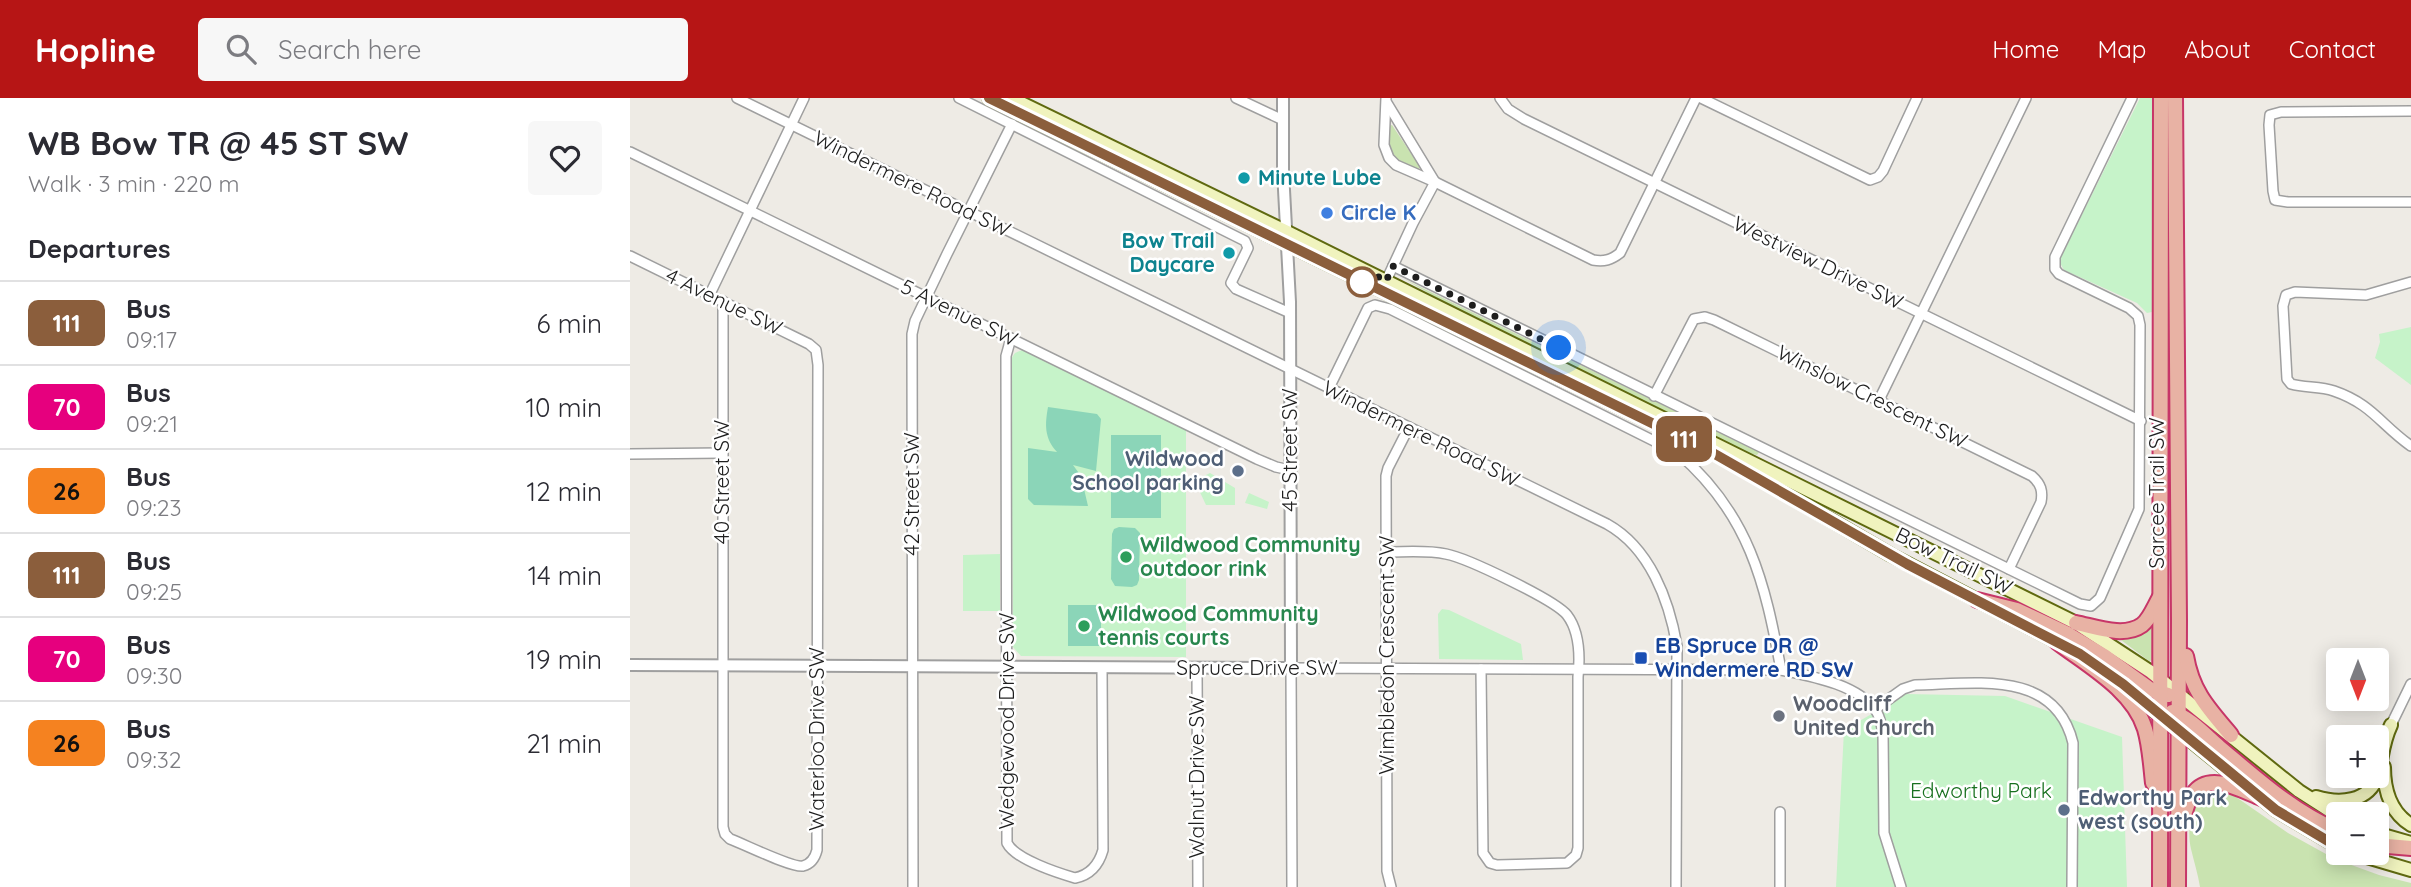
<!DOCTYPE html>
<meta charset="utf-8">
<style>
:root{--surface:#fff;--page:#f7f7f7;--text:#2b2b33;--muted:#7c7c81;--line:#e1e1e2;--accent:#b61515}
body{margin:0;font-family:Quicksand,sans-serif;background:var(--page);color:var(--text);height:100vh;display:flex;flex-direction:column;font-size:26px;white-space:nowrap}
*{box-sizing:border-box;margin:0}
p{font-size:23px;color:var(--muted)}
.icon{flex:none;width:38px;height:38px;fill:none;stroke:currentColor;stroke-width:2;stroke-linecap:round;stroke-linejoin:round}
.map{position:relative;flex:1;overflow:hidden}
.panel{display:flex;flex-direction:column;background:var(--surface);width:630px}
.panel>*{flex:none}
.badge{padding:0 14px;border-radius:10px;font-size:24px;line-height:46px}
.needle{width:46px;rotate:180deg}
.controls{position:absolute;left:1696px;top:550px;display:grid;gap:14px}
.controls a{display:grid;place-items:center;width:63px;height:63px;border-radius:7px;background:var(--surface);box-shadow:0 4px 18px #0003;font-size:35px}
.you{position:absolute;width:35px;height:35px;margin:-18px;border:5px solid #fff;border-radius:50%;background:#1a73e8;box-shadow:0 0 0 10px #1a73e833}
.map>.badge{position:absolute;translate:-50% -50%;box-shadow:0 0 0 4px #fff}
h2{padding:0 28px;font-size:26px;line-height:63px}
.round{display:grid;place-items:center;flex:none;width:74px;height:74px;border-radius:7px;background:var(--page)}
.summary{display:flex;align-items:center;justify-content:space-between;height:119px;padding:0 28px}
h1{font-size:33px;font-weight:700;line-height:52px}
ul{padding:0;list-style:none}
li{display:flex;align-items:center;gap:21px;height:84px;padding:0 28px;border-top:2px solid var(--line)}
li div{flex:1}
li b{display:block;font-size:26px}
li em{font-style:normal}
li .badge{min-width:77px;font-weight:700;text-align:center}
header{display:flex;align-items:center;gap:42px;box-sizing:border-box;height:98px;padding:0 35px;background:var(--accent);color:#fff}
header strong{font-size:33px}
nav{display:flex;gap:38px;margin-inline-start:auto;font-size:24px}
.search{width:490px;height:63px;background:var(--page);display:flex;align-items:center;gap:18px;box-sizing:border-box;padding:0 24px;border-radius:7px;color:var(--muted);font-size:26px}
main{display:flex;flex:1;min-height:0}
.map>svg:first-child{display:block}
.grass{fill:#c9e3b0}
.park{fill:#c6f3c9}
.pitch{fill:#8bd5b8}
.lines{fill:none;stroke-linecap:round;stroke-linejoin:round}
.minor-casing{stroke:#9f9f9f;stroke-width:12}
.tertiary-casing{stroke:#9f9f9f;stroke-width:14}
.secondary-casing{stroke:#5f6910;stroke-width:16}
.trunk-casing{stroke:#c73668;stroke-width:18}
.minor{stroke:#fff;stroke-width:9}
.tertiary{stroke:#fff;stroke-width:10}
.secondary{stroke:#f0f3be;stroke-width:12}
.trunk{stroke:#e8b2a4;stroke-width:14}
.line-casing{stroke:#fff;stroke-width:16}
.line{stroke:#8b5e3c;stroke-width:10}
.walk{stroke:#1e1e1e;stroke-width:7;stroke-dasharray:0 12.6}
.culture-dot{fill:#0f9aa8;stroke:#fff;stroke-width:2.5}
.shop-dot{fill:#3f7fe0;stroke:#fff;stroke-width:2.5}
.stop-dot{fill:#fff;stroke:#8b5e3c;stroke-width:3.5}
.service-dot{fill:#5c6f8a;stroke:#fff;stroke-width:2.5}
.leisure-dot{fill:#2e9e5b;stroke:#fff;stroke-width:2.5}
.transit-dot{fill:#1a4fb4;stroke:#fff;stroke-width:2.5}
.worship-dot{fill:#6b7280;stroke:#fff;stroke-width:2.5}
.labels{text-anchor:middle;stroke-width:5;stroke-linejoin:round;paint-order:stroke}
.culture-label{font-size:21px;font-weight:bold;fill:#0d838f;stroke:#fff;text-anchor:start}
.street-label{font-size:21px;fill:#1e1e1e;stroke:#fff}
.shop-label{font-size:21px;font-weight:bold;fill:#366cbe;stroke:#fff;text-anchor:start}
.service-label{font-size:21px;font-weight:bold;fill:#4e5e75;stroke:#fff;text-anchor:end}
.leisure-label{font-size:21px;font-weight:bold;fill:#27864d;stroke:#fff;text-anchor:start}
.transit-label{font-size:21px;font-weight:bold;fill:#164399;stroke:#fff;text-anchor:start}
.worship-label{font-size:21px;font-weight:bold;fill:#5b616d;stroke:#fff;text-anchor:start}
.park-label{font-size:21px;fill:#17701e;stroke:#fff}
</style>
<header>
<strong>Hopline</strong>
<div class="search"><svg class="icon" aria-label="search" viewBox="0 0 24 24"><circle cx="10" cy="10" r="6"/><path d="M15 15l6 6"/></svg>Search here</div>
<nav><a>Home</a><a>Map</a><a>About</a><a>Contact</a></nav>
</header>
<main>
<section class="panel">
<div class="summary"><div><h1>WB Bow TR @ 45 ST SW</h1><p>Walk · 3 min · 220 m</p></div><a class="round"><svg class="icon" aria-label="heart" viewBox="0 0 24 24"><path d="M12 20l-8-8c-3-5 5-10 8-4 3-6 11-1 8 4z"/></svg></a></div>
<h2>Departures</h2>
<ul>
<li><span class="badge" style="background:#8b5e3c;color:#fff">111</span><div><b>Bus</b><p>09:17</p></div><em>6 min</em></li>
<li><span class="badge" style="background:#e6007e;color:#fff">70</span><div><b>Bus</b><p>09:21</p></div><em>10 min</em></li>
<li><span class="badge" style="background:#f58220;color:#111">26</span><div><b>Bus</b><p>09:23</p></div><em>12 min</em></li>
<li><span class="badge" style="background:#8b5e3c;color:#fff">111</span><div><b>Bus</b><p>09:25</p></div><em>14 min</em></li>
<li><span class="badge" style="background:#e6007e;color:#fff">70</span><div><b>Bus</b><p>09:30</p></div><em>19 min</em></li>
<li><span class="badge" style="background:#f58220;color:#111">26</span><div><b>Bus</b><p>09:32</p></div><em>21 min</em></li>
</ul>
</section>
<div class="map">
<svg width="1781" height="789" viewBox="0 0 1781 789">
<rect width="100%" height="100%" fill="#eeebe5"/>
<g class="grass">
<path d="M762,27L790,69L788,73C763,62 756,56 759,28Z"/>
<path d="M774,181L1129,354L1127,357L1114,354L856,228Z"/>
<path d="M1519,528L1522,529L1524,562L1519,563L1491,542L1492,539Z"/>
<path d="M1593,690L1658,735L1705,761L1749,777L1781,785V789H1570C1568,776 1564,764 1561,751C1555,725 1565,695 1593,690Z"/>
</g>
<g class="park">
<path d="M1510,0H1524L1522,214L1517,215L1507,205L1434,172L1429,163Z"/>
<path d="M1781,229V287L1745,260L1750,244L1749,236Z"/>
<path d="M392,252L556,331V559L391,558L383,549L381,261L385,255Z"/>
<path d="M580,375L605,390V407H576L568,390L570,380Z"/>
<path d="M619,395L639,404L637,411L615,405Z"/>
<path d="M370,456V513H333V457Z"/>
<path d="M812,511L819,512L891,546L893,562L809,561L808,516Z"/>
<path d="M1276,596L1375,598L1492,639L1497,789H1206L1214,632Z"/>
</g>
<g class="pitch">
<path d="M418,309L467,316L471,321L466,373L443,367L451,378L458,408L404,407L398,401V350L427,354C414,340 415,326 418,309Z"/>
<rect x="481" y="337" width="50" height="83"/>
<path d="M489,429L505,430L510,435L509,482L507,487L502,489L485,488L481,481L482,436L484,431Z"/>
<rect x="438" y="507" width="33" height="41"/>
</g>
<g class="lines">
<g class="minor-casing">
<g id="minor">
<path d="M107,0L977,426C1020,450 1039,502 1047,548L1046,789"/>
<path d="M329,0L615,143L618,150L601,185L606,191L660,215"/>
<path d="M606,0L653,22"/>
<path d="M756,0L754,47L759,60L766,67L805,84L963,162C974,164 981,162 990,155L1066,0"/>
<path d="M870,0L878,11L894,21L1511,323"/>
<path d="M1071,0L1240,82L1248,79L1253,73L1287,0"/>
<path d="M757,5L805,84"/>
<path d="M1781,13L1651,14L1640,17L1639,27L1643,93L1645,102L1658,104H1781"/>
<path d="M0,54L627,361L646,369L660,372"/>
<path d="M0,158L179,246L186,252L188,267L187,752C185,760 181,766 173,768C162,770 114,746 100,741L95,736L93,729V203"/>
<path d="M763,168L1450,506L1461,508L1470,500L1509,411L1510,227L1508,218L1499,210L1429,176L1425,171V159L1502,0"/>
<path d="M756,183L783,125L805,84"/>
<path d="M1781,184L1736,197L1665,194L1656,197L1653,208L1657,281L1661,286C1675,290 1690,288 1704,293C1742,306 1751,327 1781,348"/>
<path d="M80,196L174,0"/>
<path d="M381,240L376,258L377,745C385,761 428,775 445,780C460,777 469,766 473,752L472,570"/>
<path d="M699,290L738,210L745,207L760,211L1048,355C1119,416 1135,484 1151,572"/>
<path d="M1024,298L1064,221L1075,219L1084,222L1402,378C1411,386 1413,393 1411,404L1379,471"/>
<path d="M1249,302L1396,0"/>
<path d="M0,356L92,355"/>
<path d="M757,454C776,454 797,452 816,456C837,460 925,502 937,517C950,534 950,560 948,579V750L946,757L937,765L867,767L860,765L853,755L851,571"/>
<path d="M567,570L568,789"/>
<path d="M1245,611L1273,591L1285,587C1343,586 1425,570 1443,645L1442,789"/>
<path d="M1761,627L1781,586"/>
<path d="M283,789L282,236L285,223L317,156L382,26"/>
<path d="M662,789L661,570L1151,572C1180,578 1228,586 1246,613C1250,618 1251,627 1253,634L1254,735L1271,789"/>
<path d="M761,789L757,773L756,378L758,370L779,329"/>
<path d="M1150,789V714"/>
</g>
</g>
<g class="tertiary-casing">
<path id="tertiary" d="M0,567L661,570L660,204L653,73V0"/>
</g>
<g class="secondary-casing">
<g id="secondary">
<path d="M359,0L1098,362L1261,457L1435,548"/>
<path d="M381,0L655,133L1446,525L1521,574L1669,693L1708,718"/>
<path d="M1483,579L1646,712L1708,749"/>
<path d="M1754,669C1754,692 1760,714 1781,727"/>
<path d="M1686,699C1709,706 1739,705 1748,677C1753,658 1752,646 1761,627"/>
<path d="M1746,735L1781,745"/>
<path d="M1720,754L1781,772"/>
</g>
</g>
<g class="trunk-casing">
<g id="trunk">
<path d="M1545,0L1549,522L1548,789"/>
<path d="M1347,502L1387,512L1436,535L1474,558L1521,592L1538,597"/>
<path d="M1446,525C1466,529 1494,540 1512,527C1520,521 1525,507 1530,499"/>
<path d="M1427,544C1457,567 1503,592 1515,631C1520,648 1521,667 1523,685"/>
<path d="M1556,558C1562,594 1579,611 1601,637"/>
<path d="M1542,614C1560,620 1575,637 1589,649C1626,680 1663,714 1708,733"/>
<path d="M1552,722C1556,713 1557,703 1563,696C1579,673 1611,692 1631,700"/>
<path d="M1746,747L1781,750"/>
<path d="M1530,789L1531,0"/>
</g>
</g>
<use href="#minor" class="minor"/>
<use href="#tertiary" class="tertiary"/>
<use href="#secondary" class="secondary"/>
<use href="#trunk" class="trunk"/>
</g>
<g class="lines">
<g class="line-casing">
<path id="line" d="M359,0L1083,355L1277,466L1450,556L1493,586L1646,712L1708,749"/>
</g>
<use href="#line" class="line"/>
<path class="walk" d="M732,184L737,173L756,183L763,168L929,250"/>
</g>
<g class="culture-dot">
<circle cx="614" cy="80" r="7"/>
<circle cx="599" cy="155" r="7"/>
</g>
<circle class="shop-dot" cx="697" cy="115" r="7"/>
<circle class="stop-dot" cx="732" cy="184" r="14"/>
<g class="service-dot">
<circle cx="608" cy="373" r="7"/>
<circle cx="1434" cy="712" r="7"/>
</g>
<g class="leisure-dot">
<circle cx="496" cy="459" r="7"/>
<circle cx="454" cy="528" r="7"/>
</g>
<rect class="transit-dot" x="1004" y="553" width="14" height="14" rx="3.5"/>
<circle class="worship-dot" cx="1149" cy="618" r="7"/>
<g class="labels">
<g class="culture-label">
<text x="628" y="87">Minute Lube</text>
<text x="585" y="150" text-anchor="end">Bow Trail<tspan x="585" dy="24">Daycare</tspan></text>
</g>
<g class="street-label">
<text transform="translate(282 86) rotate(26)" y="7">Windermere Road SW</text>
<text transform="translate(1188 165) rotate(26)" y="7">Westview Drive SW</text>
<text transform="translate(94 204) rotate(26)" y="7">4 Avenue SW</text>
<text transform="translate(329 215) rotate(26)" y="7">5 Avenue SW</text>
<text transform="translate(1242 299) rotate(26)" y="7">Winslow Crescent SW</text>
<text transform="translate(791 336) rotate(26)" y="7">Windermere Road SW</text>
<text transform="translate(660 352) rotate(-90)" y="7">45 Street SW</text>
<text transform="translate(92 384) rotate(-90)" y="7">40 Street SW</text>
<text transform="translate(1527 395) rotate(-90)" y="7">Sarcee Trail SW</text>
<text transform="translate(282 396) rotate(-90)" y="7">42 Street SW</text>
<text transform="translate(1324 463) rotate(26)" y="7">Bow Trail SW</text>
<text transform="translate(757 557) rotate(-90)" y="7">Wimbledon Crescent SW</text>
<text x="627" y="577">Spruce Drive SW</text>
<text transform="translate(377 623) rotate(-90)" y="7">Wedgewood Drive SW</text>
<text transform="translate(187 641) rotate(-90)" y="7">Waterloo Drive SW</text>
<text transform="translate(567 679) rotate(-90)" y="7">Walnut Drive SW</text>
</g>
<g class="shop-label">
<text x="711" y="122">Circle K</text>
</g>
<g class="service-label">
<text x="594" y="368">Wildwood<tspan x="594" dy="24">School parking</tspan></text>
<text x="1448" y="707" text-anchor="start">Edworthy Park<tspan x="1448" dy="24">west (south)</tspan></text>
</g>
<g class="leisure-label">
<text x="510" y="454">Wildwood Community<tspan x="510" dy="24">outdoor rink</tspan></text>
<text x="468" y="523">Wildwood Community<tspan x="468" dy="24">tennis courts</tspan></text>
</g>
<g class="transit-label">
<text x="1025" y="555">EB Spruce DR @<tspan x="1025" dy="24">Windermere RD SW</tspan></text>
</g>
<g class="worship-label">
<text x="1163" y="613">Woodcliff<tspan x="1163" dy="24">United Church</tspan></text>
</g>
<g class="park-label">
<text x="1351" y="700">Edworthy Park</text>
</g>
</g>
</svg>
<div class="controls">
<a><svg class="needle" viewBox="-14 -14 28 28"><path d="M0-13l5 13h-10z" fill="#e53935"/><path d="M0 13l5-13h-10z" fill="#7c7c81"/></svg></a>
<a>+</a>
<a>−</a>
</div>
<div class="you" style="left:929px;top:250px"></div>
<b class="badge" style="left:1054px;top:341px;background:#8b5e3c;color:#fff">111</b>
</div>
</main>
